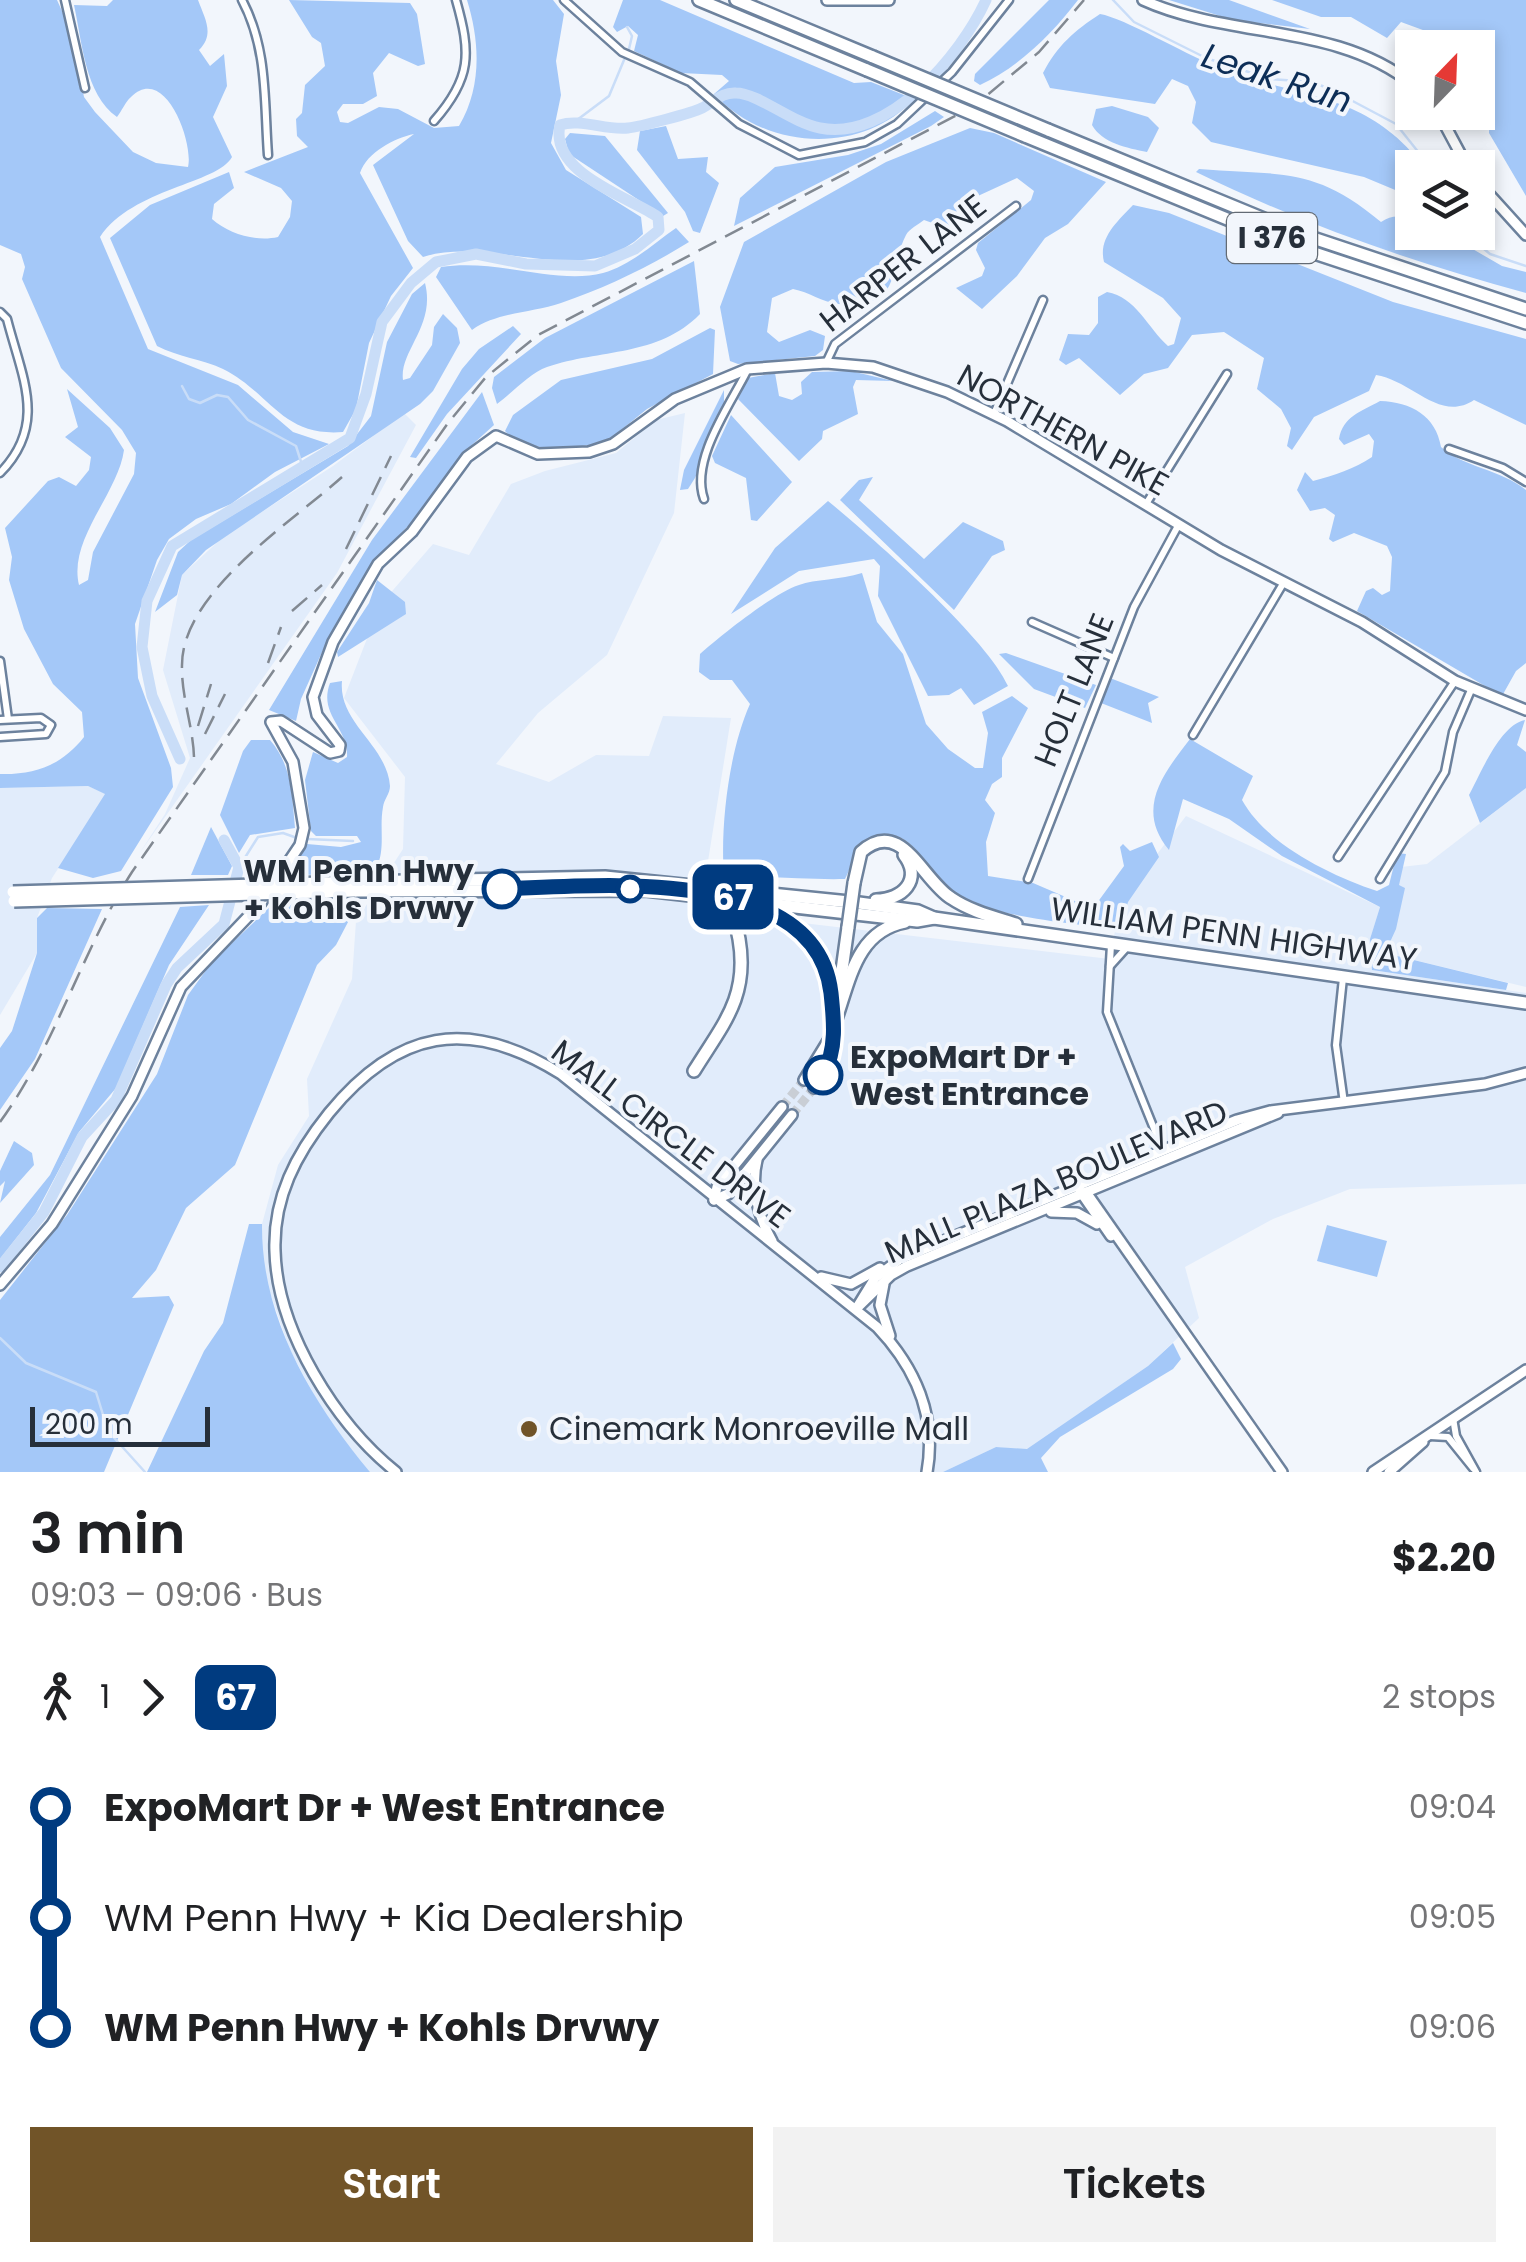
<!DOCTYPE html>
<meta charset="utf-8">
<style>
:root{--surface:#fff;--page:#f2f2f2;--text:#202124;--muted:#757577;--accent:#715428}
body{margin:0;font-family:Poppins,sans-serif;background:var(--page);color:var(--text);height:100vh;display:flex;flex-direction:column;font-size:38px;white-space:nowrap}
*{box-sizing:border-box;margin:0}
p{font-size:32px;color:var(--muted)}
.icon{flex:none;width:55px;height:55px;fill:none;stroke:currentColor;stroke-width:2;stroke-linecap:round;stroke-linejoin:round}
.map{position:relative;height:1472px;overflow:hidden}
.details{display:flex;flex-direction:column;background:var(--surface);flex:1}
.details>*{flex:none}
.badge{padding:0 20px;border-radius:15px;font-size:35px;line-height:65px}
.needle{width:65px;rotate:23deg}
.tools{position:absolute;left:1395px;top:30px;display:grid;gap:20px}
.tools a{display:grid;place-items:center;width:100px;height:100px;border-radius:0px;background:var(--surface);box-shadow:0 5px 15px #0003;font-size:50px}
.scale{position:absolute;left:30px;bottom:25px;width:180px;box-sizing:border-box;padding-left:10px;border:5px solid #262f3a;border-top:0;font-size:28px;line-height:35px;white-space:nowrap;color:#262f3a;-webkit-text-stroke:8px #f2f6fc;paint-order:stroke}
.map>.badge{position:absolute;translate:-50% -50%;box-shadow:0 0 0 5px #fff}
.legs{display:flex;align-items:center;gap:15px;height:110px;padding:0 30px;font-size:32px}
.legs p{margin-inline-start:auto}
.headline{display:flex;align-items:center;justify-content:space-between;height:170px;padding:0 30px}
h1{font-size:55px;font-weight:600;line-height:75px}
.cta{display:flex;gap:20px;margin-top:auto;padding:20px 30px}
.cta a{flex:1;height:115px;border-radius:0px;background:var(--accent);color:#fff;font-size:40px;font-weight:600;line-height:115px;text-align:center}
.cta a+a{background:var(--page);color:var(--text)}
ul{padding:0 30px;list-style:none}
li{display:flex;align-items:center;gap:35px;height:110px;font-size:38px}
li i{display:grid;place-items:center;width:15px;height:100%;margin:0 12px;background:currentColor}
li i::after{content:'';width:25px;height:25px;margin:-12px;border:8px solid;border-radius:50%;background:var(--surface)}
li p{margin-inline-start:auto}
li:first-child i{background:linear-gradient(#0000 50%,currentColor 0)}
li:last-child i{background:linear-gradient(currentColor 50%,#0000 0)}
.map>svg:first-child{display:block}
.built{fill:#e1ecfb}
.green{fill:#a4c8f8}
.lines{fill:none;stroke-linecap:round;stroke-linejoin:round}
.stream{stroke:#c9ddf8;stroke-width:2.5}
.river{stroke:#c9ddf8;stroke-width:11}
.secondary-tunnel{stroke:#c9ced5;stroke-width:9;stroke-dasharray:9 4.5;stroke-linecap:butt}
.street-casing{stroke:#6d829d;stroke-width:11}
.secondary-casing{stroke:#6d829d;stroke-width:14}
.highway-casing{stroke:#6d829d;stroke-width:16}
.street{stroke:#fff;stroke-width:6}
.secondary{stroke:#fff;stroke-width:9}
.highway{stroke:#fff;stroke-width:11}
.rail{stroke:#828992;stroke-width:2.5;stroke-dasharray:20 10;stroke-linecap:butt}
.highway-bridge-casing{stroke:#6d829d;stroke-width:16;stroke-linecap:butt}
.highway-bridge{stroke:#fff;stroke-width:11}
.line-1-casing{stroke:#fff;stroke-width:22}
.line-1{stroke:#003b80;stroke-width:15}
.stop-1-dot{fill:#fff;stroke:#003b80;stroke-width:5}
.poi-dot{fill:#715428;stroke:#f2f6fc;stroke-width:4}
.labels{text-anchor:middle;stroke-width:8;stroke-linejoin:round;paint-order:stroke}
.shield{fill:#f2f6fc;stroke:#636b74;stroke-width:2.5}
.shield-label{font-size:30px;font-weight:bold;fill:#262f3a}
.street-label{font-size:32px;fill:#262f3a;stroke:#f2f6fc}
.stop-label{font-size:32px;font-weight:bold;fill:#262f3a;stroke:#f2f6fc;text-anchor:end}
.poi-label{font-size:32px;fill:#262f3a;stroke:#f2f6fc;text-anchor:start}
.water-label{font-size:35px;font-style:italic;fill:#0d2e57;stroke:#f2f6fc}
</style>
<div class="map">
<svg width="1526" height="1472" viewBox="0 0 1526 1472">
<rect width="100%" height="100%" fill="#f2f6fc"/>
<g class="built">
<path d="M404,413L416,425L337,573L139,854L165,814L190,758L163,670L182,575L223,537L333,466Z"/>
<path d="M685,413L674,513L607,655L538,713L496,764L549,782L596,755L649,756L663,716L731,718L700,911L1110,959L1120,903L1186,816L1380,907L1370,939L1372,970L1526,993V1184L1350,1189L1273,1219L1185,1267L1199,1318L1148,1366L1027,1450L996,1447L943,1472H370L328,1421L290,1350L261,1267L262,1224L278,1165L309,1116L307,1079L352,979L356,921L403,849L405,777L344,698L380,605L433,544L469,555L511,484L545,471L616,453L656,420Z"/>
<path d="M88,786L106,794L52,878L37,918V953L0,1015V788Z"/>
<path d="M1526,788V987L1385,953L1401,867L1427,864Z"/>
</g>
<g class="green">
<path d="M0,0H57L71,31L84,97L95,112L133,152L156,163L188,167C194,143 165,63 131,97C125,102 122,111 117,117C85,95 82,41 74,5L107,6L113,0H198C205,19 215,34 199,50L210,66L224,54L227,86L213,117L232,157C217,184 133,188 100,237L148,349L238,385L293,432L329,444L275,472L231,504L196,519L169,539L157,560L135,624L138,678L171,768L173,787L121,871L93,878L58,868L105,794L88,786L0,788V774C35,775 62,765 84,737L82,712L53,684L24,629L9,580L12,557L5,528L48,481L59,477L76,486L89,470L91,457L65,437L78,427L67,389L110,428L124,450C118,494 68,539 79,585L88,580L93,552L134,474L136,453L122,430L61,368L22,279L25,267L21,254L0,245Z"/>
<path d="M289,0L410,3L417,14L425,64L418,66L389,53L373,73L377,96L363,104H343L337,112L340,122L348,123L379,107L398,109L434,128L459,126C482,87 480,42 467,0H553L564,14L556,61L561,95L551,143L566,170L641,217L643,234C585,291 493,235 423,257L408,241L373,165L414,134C395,138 367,152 360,173L413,268L391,296L369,343L356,409L343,432C281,437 271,393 223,369C202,359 178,357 157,346L110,238L150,205L229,172L234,188L214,204L212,219C229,234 256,242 278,237L290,217L292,201L281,188L244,172L308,147L297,136L296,119L302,113L305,85L325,66L321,43L312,37Z"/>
<path d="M623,0H660L854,83L871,82L914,99C861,156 765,150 714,94L729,81L722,75L681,73L634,51L638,35L628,26L617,32L613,27Z"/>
<path d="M1049,0H1078C1052,34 1019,67 980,85L974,81L975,74Z"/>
<path d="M1169,0H1229L1310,29L1233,20Z"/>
<path d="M1272,0H1526V196L1489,133L1491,76L1478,60V48L1442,46L1435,30L1431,33L1401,22L1387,38L1351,17H1321Z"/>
<path d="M1100,14C1124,18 1185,54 1213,65C1295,100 1364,88 1424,167L1412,168V197L1364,177L1211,142L1192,123L1196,102L1188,86L1172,79L1155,104L1050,88L1043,73C1058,45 1074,31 1100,14Z"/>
<path d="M1112,106L1148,117L1159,128L1147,152C1127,148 1102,143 1092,125L1096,109Z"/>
<path d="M935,111L944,117L931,126L734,226L740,198L775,167L848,155L881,144Z"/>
<path d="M666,126L678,159L708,157L706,172L719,183L700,233L693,231L685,212L637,150L640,131Z"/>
<path d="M970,128L994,133L1106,182L1068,224L1045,238L1017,276L982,309L956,288L982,276L985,268L976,250L978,243L1031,200L1034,191L1017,178L967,201L957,211L952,230L924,220C919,224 909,229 906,235C888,269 903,311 838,304C822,302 809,292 793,289L772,298L767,332L779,342L810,330L825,336L823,350L815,356L738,364L730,361L720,307L744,242L886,162Z"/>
<path d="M570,133L605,136L668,213L663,216L569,154L565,139Z"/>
<path d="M1199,169C1280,176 1313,165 1381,222C1392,215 1400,215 1412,220V232L1445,233L1502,266L1526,272V293C1414,263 1300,223 1196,172Z"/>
<path d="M1133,205L1169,213L1393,302L1526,339V425L1474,400C1440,423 1411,380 1376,375L1369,391L1314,417L1292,450L1287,446L1291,428L1281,409L1257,389L1264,358L1224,332L1192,335L1168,368L1144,374L1120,395L1079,358L1066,365L1059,360L1068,334L1089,335L1098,323V297L1107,292C1136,297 1147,327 1168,346L1174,344L1181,318L1163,298L1104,262C1098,238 1117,222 1133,205Z"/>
<path d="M676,228L689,242C649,267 605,288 561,303C532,313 497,312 472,330L436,277L441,267C497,258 555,285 603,273C631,265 653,244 676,228Z"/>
<path d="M694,261L700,314C658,357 600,349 547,367C530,373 512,393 497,404L492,388L494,377L545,338Z"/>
<path d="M425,283C436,326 399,351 403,380L410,378L432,345L434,327L443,314L457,328L460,343L433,391L420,404L206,550L182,575L177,595L155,612L178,552L191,540L348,446L371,416L387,342L412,294Z"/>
<path d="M513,326L521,334L447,414L416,458L410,457L462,369L479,349Z"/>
<path d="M710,328L715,330L713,374L647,409L605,443L552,450L515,441L505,431L513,415L561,380L652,359Z"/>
<path d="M851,371L893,381L856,380L853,387L858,414L823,431L822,439L799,461L738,399L748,378L775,373L779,396L792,400L802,394L801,382L812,372Z"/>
<path d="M724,390V405L695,478L688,489L680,490L684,470Z"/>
<path d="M482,392L494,425L462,454L410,524L371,565L327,641L301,699L296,721L269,710L372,540Z"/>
<path d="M1380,401C1411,402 1436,416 1441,447C1465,468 1500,469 1526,490V663L1516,671L1502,696L1357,611L1366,591L1373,588L1382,595L1390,591L1392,557L1387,546L1354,533L1333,542L1329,539L1335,515L1325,508L1310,511L1297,490L1305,472L1313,481C1335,475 1354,469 1372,457L1374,441L1369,434L1344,445L1339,439C1343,416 1361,412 1380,401Z"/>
<path d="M731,415L792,482L757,521L751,520L746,478L715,463L712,456Z"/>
<path d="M873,477L859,500L924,559L963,522L1003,541L1005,550L992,556L954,610L840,500L859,480Z"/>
<path d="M828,501C872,537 987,638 1008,686L974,705L961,688L949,695L928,696L878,596L880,566L874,559L799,571L731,614L775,548Z"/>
<path d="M862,573L877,622L903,654L926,724L948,749L975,768H983L988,733L982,712L1012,696L1028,708L1002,758V777L992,784L985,800L995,813L986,842L988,876L1033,883L1075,901L1097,903L1124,866L1120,847L1123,844L1130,851L1152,842L1159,857L1128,902L1120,930C1072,922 988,919 948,889C923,870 915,824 873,837C852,842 854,864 845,879C804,880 766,875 724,877C720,825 729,751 750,704L732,680H710L699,672L700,654C720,636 774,593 799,585C815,579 840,580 862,573Z"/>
<path d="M377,580L405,602L406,614L338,657L337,652L369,603Z"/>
<path d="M1006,653L1096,685L1085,708L1034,689L999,654Z"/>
<path d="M1110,678L1159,697L1148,703L1152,723L1101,703Z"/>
<path d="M342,681C338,723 387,745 390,786C390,794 384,799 383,807C379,829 386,848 376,869L339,876L291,874L307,844L341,847L361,842L357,836H316L311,831L305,780L313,752L338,763L347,757C349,728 318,715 330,683Z"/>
<path d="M1525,720L1517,745L1526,752V788L1480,823L1469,795C1481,773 1500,725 1525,720Z"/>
<path d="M1190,739L1253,776L1242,800C1267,845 1330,875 1377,891L1389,885L1397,853L1406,854L1399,885L1405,888L1396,929L1385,953L1508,983L1506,990L1372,970L1370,939L1380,907L1282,856L1229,819L1183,799L1169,850C1135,809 1163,774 1190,739Z"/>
<path d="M251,740H270C292,765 292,796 295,828L250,835L239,853L220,815L243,751Z"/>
<path d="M211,827L232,866L228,875H191Z"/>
<path d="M308,903L342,911L358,903L336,945L317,965L235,1165L186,1208L156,1270L132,1298L169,1296L174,1305L104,1472H0V1300L67,1215L157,1074L188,995L212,962L273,904Z"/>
<path d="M209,905L169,965L116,1088L79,1132L36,1213L0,1259V1237L50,1175L180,907Z"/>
<path d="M47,908L102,909L35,1059L0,1110V1048L12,1031L37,953V918Z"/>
<path d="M14,1141L32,1153L34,1165L0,1203L5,1181L0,1186V1171Z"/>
<path d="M249,1224H262C261,1318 312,1402 370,1472H147L204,1351L223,1323Z"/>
<path d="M1327,1225L1387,1241L1377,1277L1317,1261Z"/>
<path d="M1173,1343L1181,1359L1173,1369L1060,1437L1041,1458L1048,1472H943L996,1447L1027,1449L1148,1366Z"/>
</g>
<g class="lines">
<g class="stream">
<path d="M1113,0L1134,22L1206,58L1270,79L1312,82L1330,89L1396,124L1431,168"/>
<path d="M627,27L632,36L629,49"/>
<path d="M573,123L609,96L624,60"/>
<path d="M1464,232L1490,254L1526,266"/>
<path d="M182,386L189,399L200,403L217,395L228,397L248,420L296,446L303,468"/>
<path d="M307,839L353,841"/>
<path d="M239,867L258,837L283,833L297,838"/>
<path d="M0,1338L26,1363L96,1392L108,1431L145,1472"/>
</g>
<g class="river">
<path d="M180,759L152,696L142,647L147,601L172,546L350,438L366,394L382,322L411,283L436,262L476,254L526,264L595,266L635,249L659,230L658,217C629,197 549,173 560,125C580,118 607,131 628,128C639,127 692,113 702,108C714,102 722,92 736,93C758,93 792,123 820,128C888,142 961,55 986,0"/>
<path d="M0,1267L44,1212L82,1137L116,1100L166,985L177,968L224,924L239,867L224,840"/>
</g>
<g class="secondary-tunnel">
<path d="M782,1107L804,1080"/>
<path d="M792,1115L814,1088"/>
</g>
<g class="street-casing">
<g id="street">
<path d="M65,0L85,88"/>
<path d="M242,0C268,49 264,101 268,155"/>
<path d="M564,0L622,52L690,82L739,124L799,155L865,142L897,124L952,72L1009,0"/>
<path d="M434,121C472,78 471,53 456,0"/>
<path d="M0,312L7,319C22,378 48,424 0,473"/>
<path d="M826,363L835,344L1016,206"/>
<path d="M994,414L1043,300"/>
<path d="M1449,449L1503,468L1526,482"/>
<path d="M704,499C690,460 730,405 747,371"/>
<path d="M1146,504L1227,374"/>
<path d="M1032,622L1114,658"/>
<path d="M0,661L8,719"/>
<path d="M0,720L41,718L51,725L46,734L0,737"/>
<path d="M1193,735L1284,582"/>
<path d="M1338,857L1455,681"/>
<path d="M1028,879L1134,607L1179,524"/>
<path d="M1380,879L1445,772L1453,732L1471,690"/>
<path d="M1111,945L1107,1012L1163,1151"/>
<path d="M1110,966L1128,946"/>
<path d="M1343,978L1336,1045L1344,1103"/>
<path d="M1453,1418L1456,1436L1476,1472"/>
<path d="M1430,1436L1448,1437L1473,1468"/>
</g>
</g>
<g class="secondary-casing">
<g id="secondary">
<path d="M827,0H889"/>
<path d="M1143,0C1229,39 1337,23 1412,84"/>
<path d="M1438,112L1468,168"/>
<path d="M1478,182L1526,235"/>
<path d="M804,1080L831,1036"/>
<path d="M814,1088L832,1056L834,1023"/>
<path d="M757,1160C750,1187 759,1218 772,1241"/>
<path d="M1080,1191L1111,1236"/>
<path d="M1086,1192L1282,1472"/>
<path d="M714,1200L717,1187L782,1107"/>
<path d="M714,1200L728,1194L792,1115"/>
<path d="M1051,1212L1077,1213L1097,1224"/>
<path d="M821,1277L851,1284L880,1268"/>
<path d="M884,1284L880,1305L890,1336"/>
<path d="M0,1285L52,1224L132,1096L181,987L260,904L300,845L304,828L293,762L271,722L281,721L330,753L339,751L340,745L317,715L313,697L333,642L378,564L412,532L467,457L496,436L538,454L589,452L613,444L675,399L747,369L826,363L873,367L947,392L1007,421L1221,550L1362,622L1455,681L1526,710"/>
<path d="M856,1309L875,1278L900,1259L1237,1120L1270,1111L1485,1084L1526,1073"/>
<path d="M856,1309L891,1275L907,1266L1278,1113"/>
<path d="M396,1472C336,1424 277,1331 275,1251C273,1198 296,1154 329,1113C397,1030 468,1016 561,1074L877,1327C915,1367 937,1416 927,1472"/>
<path d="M1373,1472L1526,1370"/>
<path d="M1389,1472L1423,1442"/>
</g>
</g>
<g class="highway-casing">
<g id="highway">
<path d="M699,0L867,70"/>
<path d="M736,0L873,57"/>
<path d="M1048,130L1298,233L1526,309"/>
<path d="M1025,136L1293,246L1526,323"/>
<path d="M355,882L605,877L859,903L918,911L934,918L1526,1003"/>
<path d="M854,883L861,852C901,816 922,880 951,898C970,911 994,917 1016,924"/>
<path d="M355,891L645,890L917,921L934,918"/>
<path d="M876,900C902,900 923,880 904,855"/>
<path d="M760,905C814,928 828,967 834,1023"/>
<path d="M838,999L848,927"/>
<path d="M836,1019C850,979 857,931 905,922"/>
<path d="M694,1071C723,1024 749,997 739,939C736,919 726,906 707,897"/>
</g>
</g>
<use href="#street" class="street"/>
<use href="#secondary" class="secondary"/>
<use href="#highway" class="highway"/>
<g class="rail">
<path d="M346,549L391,456"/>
<path d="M292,611L322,585"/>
<path d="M268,663L281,627"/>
<path d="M198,726L211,684"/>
<path d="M205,734L225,694"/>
<path d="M194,757C193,726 181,696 182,665C182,592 292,522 342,477"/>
<path d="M0,1122C56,1045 81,952 132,872L448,423L486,377L538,335L974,106L1039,52L1084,0"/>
</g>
<g class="highway-bridge-casing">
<g id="highway-bridge">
<path d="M873,57L1048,130"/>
<path d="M867,70L1025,136"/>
<path d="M13,892L355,882"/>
<path d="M14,901L355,891"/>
<path d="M848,927L854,883"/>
</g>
</g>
<use href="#highway-bridge" class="highway-bridge"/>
</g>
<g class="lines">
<g class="line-1-casing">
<path id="line-1" d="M502,889C595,886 816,863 831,993C834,1021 837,1049 823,1075"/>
</g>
<use href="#line-1" class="line-1"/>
</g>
<g class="stop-1-dot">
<circle cx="502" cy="889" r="18"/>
<circle cx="630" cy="889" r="12"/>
<circle cx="823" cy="1075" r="18"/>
</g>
<circle class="poi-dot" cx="529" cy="1429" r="10"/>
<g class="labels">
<rect class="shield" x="1227" y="213" width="90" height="50" rx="8"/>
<g class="shield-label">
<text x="1272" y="248">I 376</text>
</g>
<g class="street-label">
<text transform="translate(903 263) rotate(-38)" y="11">HARPER LANE</text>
<text transform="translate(1063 430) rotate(29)" y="11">NORTHERN PIKE</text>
<text transform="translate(1074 690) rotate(-68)" y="11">HOLT LANE</text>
<text transform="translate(1234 934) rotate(8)" y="11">WILLIAM PENN HIGHWAY</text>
<text transform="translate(671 1134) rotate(37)" y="11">MALL CIRCLE DRIVE</text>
<text transform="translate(1056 1182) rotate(-23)" y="11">MALL PLAZA BOULEVARD</text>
</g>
<g class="stop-label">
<text x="474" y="882">WM Penn Hwy<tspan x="474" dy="37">+ Kohls Drvwy</tspan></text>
<text x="850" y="1068" text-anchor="start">ExpoMart Dr +<tspan x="850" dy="37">West Entrance</tspan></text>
</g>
<g class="poi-label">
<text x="549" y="1440">Cinemark Monroeville Mall</text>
</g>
<g class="water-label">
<text transform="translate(1277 78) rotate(18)" y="12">Leak Run</text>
</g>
</g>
</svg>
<div class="tools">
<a><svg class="needle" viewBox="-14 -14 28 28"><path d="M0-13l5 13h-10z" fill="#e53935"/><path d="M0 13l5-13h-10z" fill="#757577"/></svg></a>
<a><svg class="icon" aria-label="layers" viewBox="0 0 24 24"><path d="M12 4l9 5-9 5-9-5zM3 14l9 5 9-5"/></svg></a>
</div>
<div class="scale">200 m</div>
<b class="badge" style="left:733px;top:897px;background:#003b80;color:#fff">67</b>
</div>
<section class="details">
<div class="headline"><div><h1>3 min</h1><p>09:03 – 09:06 · Bus</p></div><b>$2.20</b></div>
<div class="legs"><svg class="icon" aria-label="walk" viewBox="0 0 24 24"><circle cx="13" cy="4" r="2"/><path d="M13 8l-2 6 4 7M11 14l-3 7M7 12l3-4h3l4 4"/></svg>1<svg class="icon" aria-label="forward" viewBox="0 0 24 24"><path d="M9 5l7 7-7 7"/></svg><b class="badge" style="background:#003b80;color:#fff">67</b><p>2 stops</p></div>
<ul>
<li><i style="color:#003b80"></i><b>ExpoMart Dr + West Entrance</b><p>09:04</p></li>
<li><i style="color:#003b80"></i><span>WM Penn Hwy + Kia Dealership</span><p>09:05</p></li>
<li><i style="color:#003b80"></i><b>WM Penn Hwy + Kohls Drvwy</b><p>09:06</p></li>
</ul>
<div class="cta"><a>Start</a><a>Tickets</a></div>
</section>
